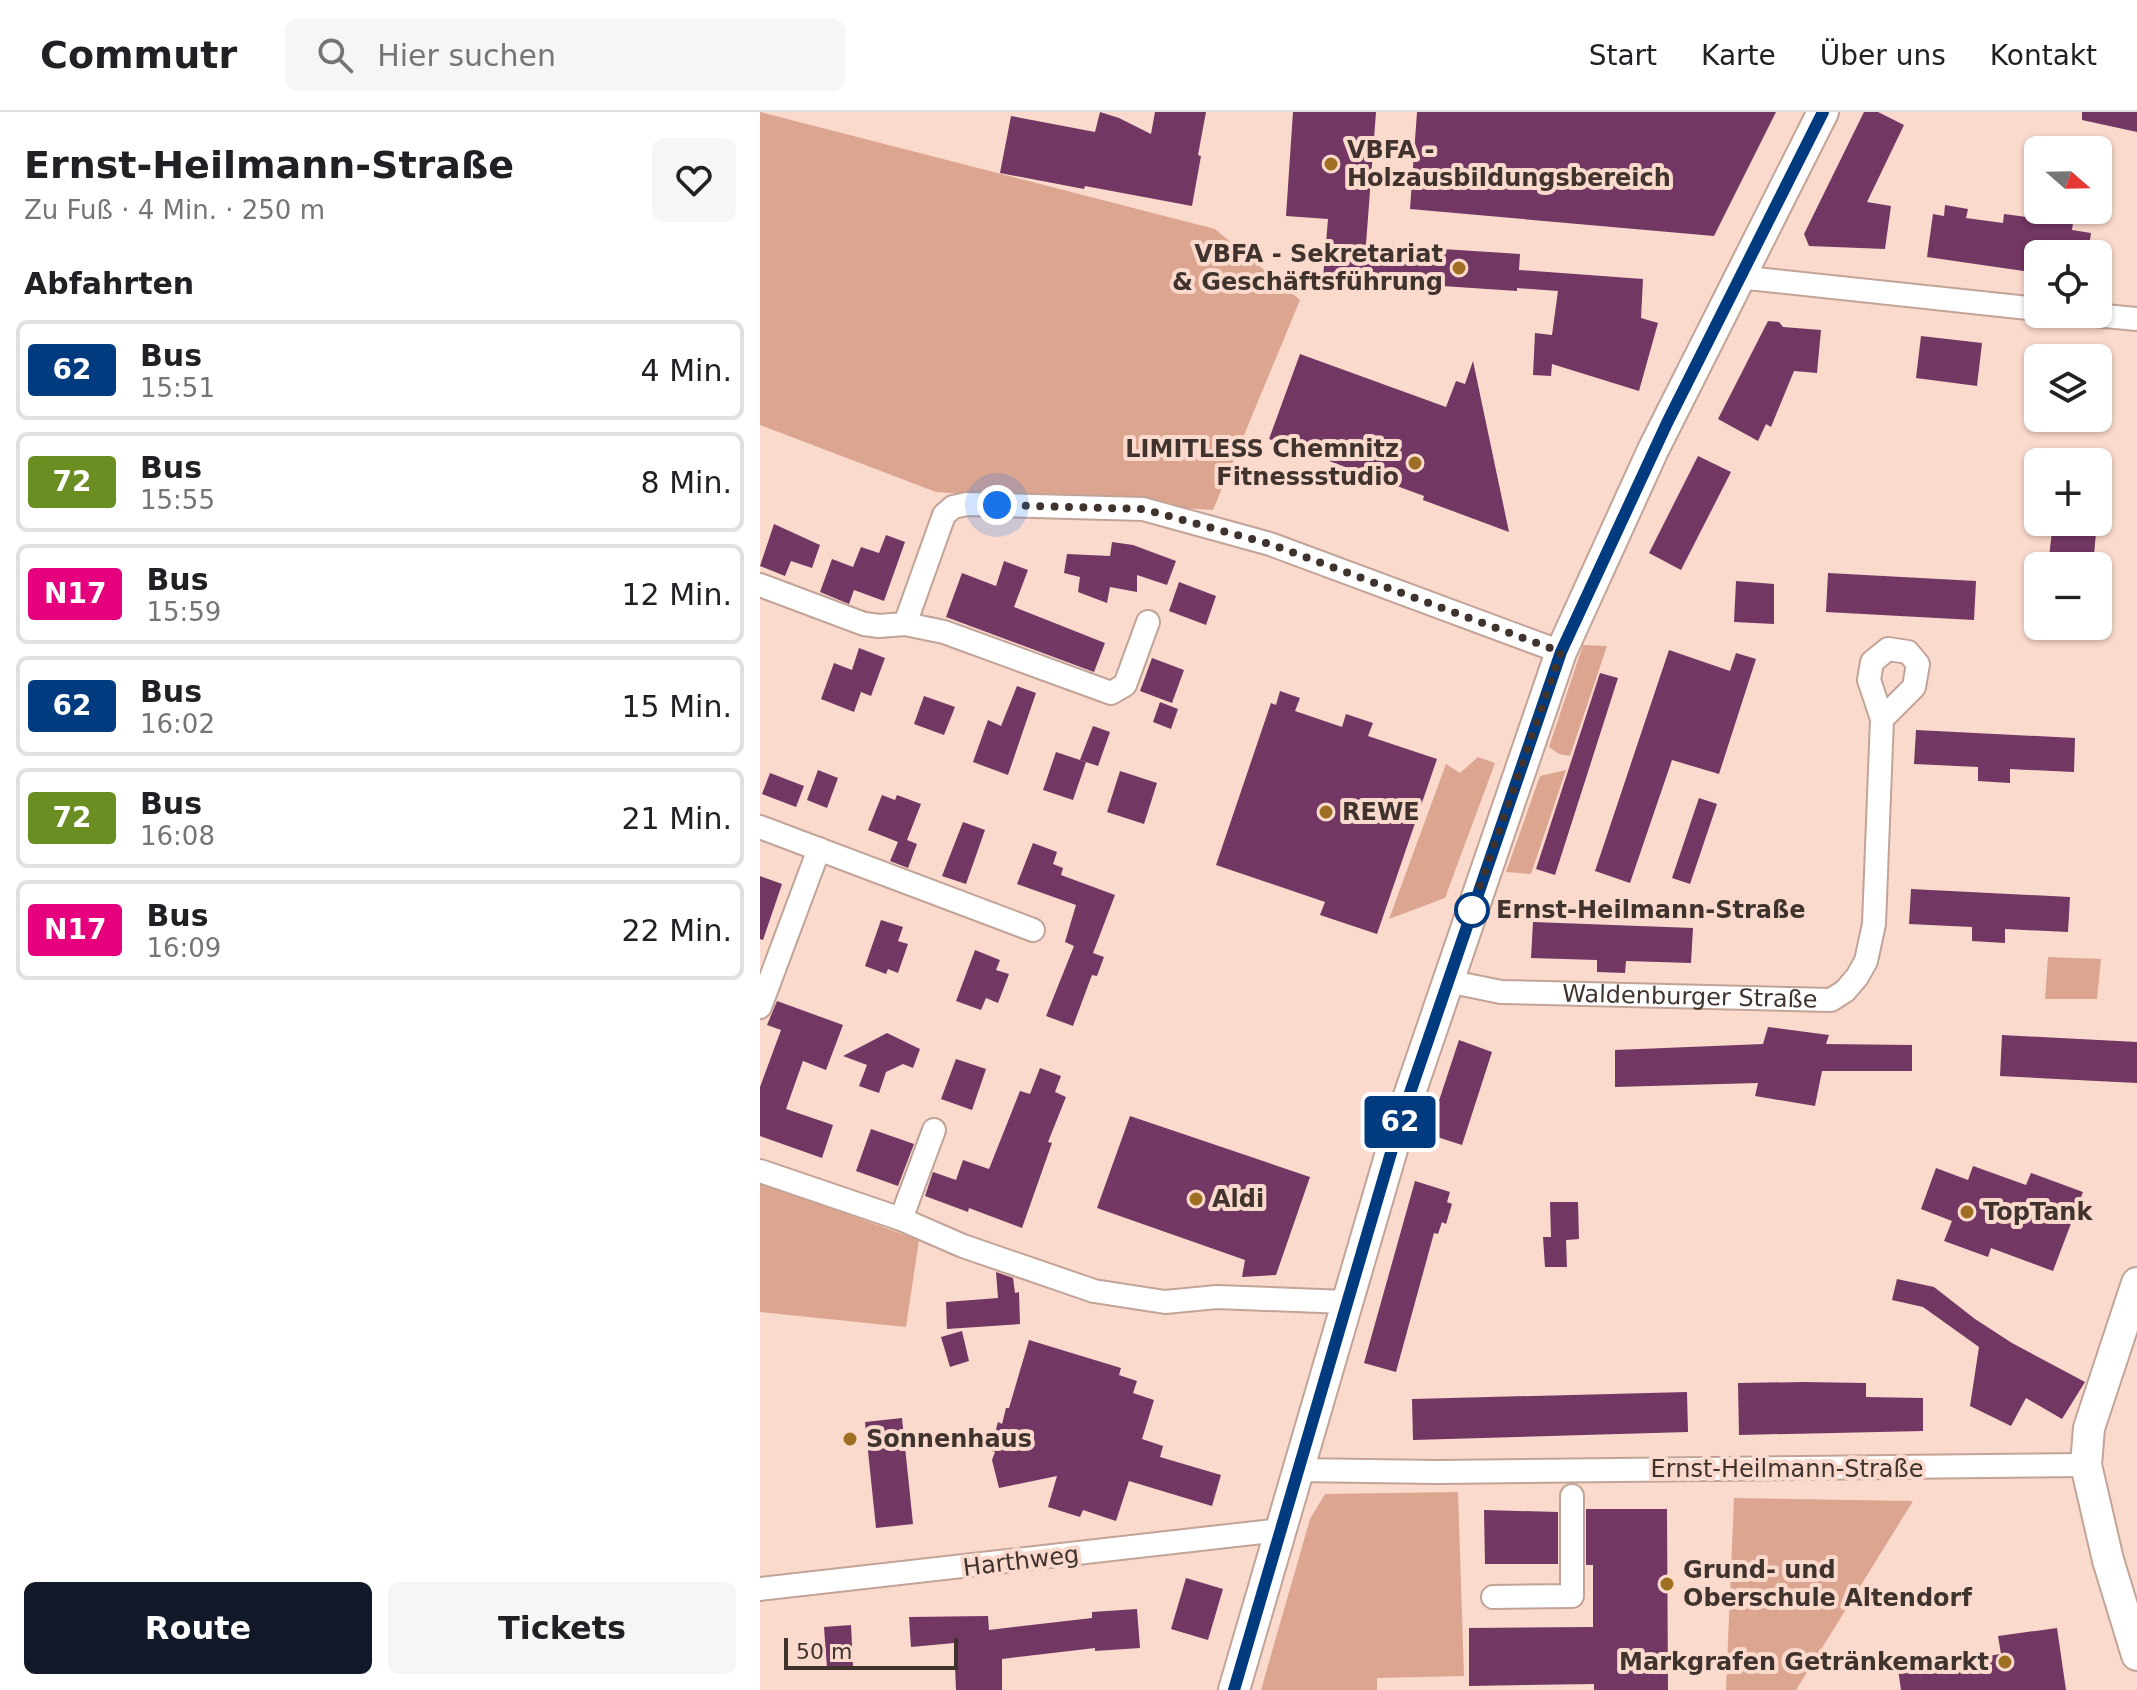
<!DOCTYPE html>
<html lang="de">
<meta charset="utf-8">
<style>
:root{--surface:#fff;--page:#f6f6f6;--text:#202124;--muted:#757577;--line:#e0e0e0;--accent:#111827}
body{margin:0;font-family:"DejaVu Sans",sans-serif;background:var(--page);color:var(--text);height:100vh;display:flex;flex-direction:column;font-size:30px;white-space:nowrap}
*{box-sizing:border-box;margin:0}
p{font-size:26px;color:var(--muted)}
.icon{flex:none;width:44px;height:44px;fill:none;stroke:currentColor;stroke-width:2;stroke-linecap:round;stroke-linejoin:round}
.map{position:relative;flex:1;overflow:hidden}
.details{display:flex;flex-direction:column;background:var(--surface);width:760px}
.details>*{flex:none}
.badge{padding:0 16px;border-radius:6px;font-size:28px;line-height:52px}
.needle{width:52px;rotate:110deg}
.controls{position:absolute;left:1264px;top:24px;display:grid;gap:16px}
.controls a{display:grid;place-items:center;width:88px;height:88px;border-radius:12px;background:var(--surface);box-shadow:0 2px 6px #0004;font-size:40px}
.scale{position:absolute;left:24px;bottom:20px;width:174px;box-sizing:border-box;padding-left:8px;border:4px solid #40332e;border-top:0;font-size:22px;line-height:28px;white-space:nowrap;color:#40332e;-webkit-text-stroke:6px #fadacd;paint-order:stroke}
.you{position:absolute;width:40px;height:40px;margin:-20px;border:6px solid #fff;border-radius:50%;background:#1a73e8;box-shadow:0 0 0 12px #1a73e833}
.map>.badge{position:absolute;translate:-50% -50%;box-shadow:0 0 0 4px #fff}
h2{padding:0 24px;font-size:30px;line-height:72px}
.round{display:grid;place-items:center;flex:none;width:84px;height:84px;border-radius:12px;background:var(--page)}
.overview{display:flex;align-items:center;justify-content:space-between;height:136px;padding:0 24px}
h1{font-size:38px;font-weight:600;line-height:60px}
.cta{display:flex;gap:16px;margin-top:auto;padding:16px 24px}
.cta a{flex:1;height:92px;border-radius:12px;background:var(--accent);color:#fff;font-size:32px;font-weight:600;line-height:92px;text-align:center}
.cta a+a{background:var(--page);color:var(--text)}
ul{padding:0;list-style:none}
li{display:flex;align-items:center;gap:24px;height:100px;margin:0 16px 12px;padding:0 8px;border:4px solid var(--line);border-radius:12px}
li div{flex:1}
li b{display:block;font-size:30px}
li em{font-style:normal}
li .badge{min-width:88px;font-weight:700;text-align:center}
header{display:flex;align-items:center;gap:48px;box-sizing:border-box;height:112px;padding:0 40px;background:var(--surface);border-bottom:2px solid var(--line)}
header strong{font-size:38px}
nav{display:flex;gap:44px;margin-inline-start:auto;font-size:28px}
.search{width:560px;height:72px;background:var(--page);display:flex;align-items:center;gap:20px;box-sizing:border-box;padding:0 28px;border-radius:12px;color:var(--muted);font-size:30px}
main{display:flex;flex:1;min-height:0}
.map>svg:first-child{display:block}
.green{fill:#dca590}
.building{fill:#733763}
.lines{fill:none;stroke-linecap:round;stroke-linejoin:round}
.street-casing{stroke:#c2a397;stroke-width:26}
.secondary-casing{stroke:#c2a397;stroke-width:34}
.street{stroke:#fff;stroke-width:22}
.secondary{stroke:#fff;stroke-width:30}
.line-casing{stroke:#fff;stroke-width:18}
.line{stroke:#003b80;stroke-width:12}
.walk{stroke:#40332e;stroke-width:8;stroke-dasharray:0 14.4}
.poi-dot{fill:#9e6f22;stroke:#fadacd;stroke-width:3}
.stop-dot{fill:#fff;stroke:#003b80;stroke-width:4}
.labels{text-anchor:middle;stroke-width:8;stroke-linejoin:round;paint-order:stroke}
.poi-label{font-size:24px;font-weight:bold;fill:#40332e;stroke:#fadacd;text-anchor:start}
.stop-label{font-size:24px;font-weight:bold;fill:#40332e;stroke:#fadacd;text-anchor:start}
.street-label{font-size:24px;fill:#40332e;stroke:#fadacd}
</style>
<header>
<strong>Commutr</strong>
<div class="search"><svg class="icon" aria-label="search" viewBox="0 0 24 24"><circle cx="10" cy="10" r="6"/><path d="M15 15l6 6"/></svg>Hier suchen</div>
<nav><a>Start</a><a>Karte</a><a>Über uns</a><a>Kontakt</a></nav>
</header>
<main>
<section class="details">
<div class="overview"><div><h1>Ernst-Heilmann-Straße</h1><p>Zu Fuß · 4 Min. · 250 m</p></div><a class="round"><svg class="icon" aria-label="heart" viewBox="0 0 24 24"><path d="M12 20l-8-8c-3-5 5-10 8-4 3-6 11-1 8 4z"/></svg></a></div>
<h2>Abfahrten</h2>
<ul>
<li><span class="badge" style="background:#003b80;color:#fff">62</span><div><b>Bus</b><p>15:51</p></div><em>4 Min.</em></li>
<li><span class="badge" style="background:#6b8e23;color:#fff">72</span><div><b>Bus</b><p>15:55</p></div><em>8 Min.</em></li>
<li><span class="badge" style="background:#e6007e;color:#fff">N17</span><div><b>Bus</b><p>15:59</p></div><em>12 Min.</em></li>
<li><span class="badge" style="background:#003b80;color:#fff">62</span><div><b>Bus</b><p>16:02</p></div><em>15 Min.</em></li>
<li><span class="badge" style="background:#6b8e23;color:#fff">72</span><div><b>Bus</b><p>16:08</p></div><em>21 Min.</em></li>
<li><span class="badge" style="background:#e6007e;color:#fff">N17</span><div><b>Bus</b><p>16:09</p></div><em>22 Min.</em></li>
</ul>
<div class="cta"><a>Route</a><a>Tickets</a></div>
</section>
<div class="map">
<svg width="1377" height="1578" viewBox="0 0 1377 1578">
<rect width="100%" height="100%" fill="#fadacd"/>
<g class="green">
<path d="M0,0L455,117L540,188L453,398L176,380L0,313Z"/>
<path d="M823,533L847,534L810,644L799,642L789,635Z"/>
<path d="M718,645L735,651L685,786L629,807L686,652L700,661Z"/>
<path d="M806,658L771,762L746,760L780,664Z"/>
<path d="M1288,845L1341,847L1337,887H1285Z"/>
<path d="M0,1071L159,1128L146,1215L0,1200Z"/>
<path d="M698,1380L704,1564L617,1566V1578H501L550,1407L565,1382Z"/>
<path d="M974,1386L1153,1389L1036,1578H966Z"/>
</g>
<g class="building">
<path d="M340,0L359,6L391,22L395,0H446L438,43L441,44L432,94L325,74L324,77L240,61L251,4L335,20Z"/>
<path d="M533,0H616L606,132L760,142L759,158L883,167L881,206L898,211L879,279L792,252L791,264L773,263L775,221L792,223L798,179L757,176V179L563,166L568,107L526,104Z"/>
<path d="M657,0H1016L954,124L650,97Z"/>
<path d="M1104,0H1118L1144,13L1107,90L1131,94L1125,137L1049,134L1044,122Z"/>
<path d="M1322,0H1377V20L1322,8Z"/>
<path d="M1185,93L1208,97L1206,106L1243,111L1244,102L1313,111L1312,118L1331,121L1328,142H1278V161L1167,145L1173,102L1184,104Z"/>
<path d="M1008,209L1019,210L1023,215L1061,218L1057,261L1034,259L1011,315L1006,312L998,329L958,307Z"/>
<path d="M1161,224L1222,231L1217,274L1156,266Z"/>
<path d="M540,242L686,295L696,269L705,272L713,249L749,420L663,388L664,384L509,327Z"/>
<path d="M938,344L971,360L921,458L889,441Z"/>
<path d="M1293,410H1337L1333,454H1288Z"/>
<path d="M14,412L60,433L52,456L31,449L25,464L0,454Z"/>
<path d="M126,423L145,430L124,489L94,478L89,492L60,480L72,447L93,455L101,435L119,441Z"/>
<path d="M352,430L373,433L416,449L407,473L377,463V480L350,475L347,491L318,480L320,465L304,461L307,442L350,444Z"/>
<path d="M244,449L268,458L254,495L345,531L334,560L186,505L202,461L236,474Z"/>
<path d="M1068,461L1216,469L1214,508L1066,500Z"/>
<path d="M976,469L1014,472V512L974,510Z"/>
<path d="M419,470L456,484L446,513L409,499Z"/>
<path d="M99,536L125,546L111,584L101,580L94,600L61,587L74,551L92,558Z"/>
<path d="M909,538L970,559L976,541L996,547L959,662L912,648L870,771L835,759Z"/>
<path d="M392,546L424,558L412,591L380,579Z"/>
<path d="M840,561L858,566L795,763L776,757Z"/>
<path d="M257,574L276,581L248,663L213,650L228,608L241,614Z"/>
<path d="M520,579L540,586L535,599L582,615L586,602L613,611L608,624L677,647L617,822L560,803L565,790L456,753L511,591L516,593Z"/>
<path d="M164,584L195,595L184,623L154,612Z"/>
<path d="M400,590L418,597L411,617L393,610Z"/>
<path d="M333,614L350,620L338,654L320,648Z"/>
<path d="M1156,618L1315,626L1314,660L1250,657V671L1218,669V655L1154,652Z"/>
<path d="M296,640L326,650L313,688L283,678Z"/>
<path d="M58,658L78,666L67,696L47,688Z"/>
<path d="M360,659L397,671L384,712L347,700Z"/>
<path d="M10,661L44,674L36,695L2,682Z"/>
<path d="M122,683L135,688L137,683L161,692L147,728L157,732L148,756L130,749L138,730L108,718Z"/>
<path d="M939,686L957,692L930,772L912,766Z"/>
<path d="M203,710L225,718L206,772L182,764Z"/>
<path d="M273,731L297,740L293,752L303,756L301,763L355,783L333,841L344,845L337,864L332,863L313,914L286,904L314,834L305,830L316,793L257,772Z"/>
<path d="M0,764L22,772L3,828L0,827Z"/>
<path d="M1151,777L1310,785L1308,820L1245,817V831L1212,829V815L1149,812Z"/>
<path d="M121,808L143,815L138,829L148,832L138,861L128,857L126,862L105,854Z"/>
<path d="M773,810L933,816L931,851L866,849L865,861L837,860V848L771,846Z"/>
<path d="M215,838L240,848L236,858L249,862L238,891L226,886L221,898L196,889Z"/>
<path d="M17,889L83,913L66,958L43,949L26,997L73,1013L62,1046L0,1024V975L21,918L7,913Z"/>
<path d="M1008,915L1069,923L1066,932L1152,933V959H1062L1055,994L995,984L998,971L855,975V938L1003,932Z"/>
<path d="M127,921L160,937L153,956L143,952L126,960L119,981L99,974L107,953L83,944Z"/>
<path d="M1242,923L1377,930V971L1240,964Z"/>
<path d="M699,928L732,940L702,1033L668,1022Z"/>
<path d="M196,947L226,957L212,998L181,987Z"/>
<path d="M280,956L301,964L295,980L306,985L288,1030L292,1031L262,1116L209,1096L208,1100L165,1084L173,1060L196,1068L203,1048L229,1057L260,979L270,982Z"/>
<path d="M370,1004L550,1065L516,1163L482,1165L485,1148L337,1096Z"/>
<path d="M111,1017L154,1032L138,1074L96,1059Z"/>
<path d="M1213,1054L1266,1073L1271,1061L1323,1080L1293,1159L1231,1136L1228,1145L1184,1129L1192,1109L1161,1097L1176,1056L1208,1068Z"/>
<path d="M655,1069L690,1080L687,1090L692,1092L686,1112L682,1110L678,1122L674,1121L636,1260L604,1251Z"/>
<path d="M790,1090H818L819,1127L806,1128L807,1155H785L783,1125H791Z"/>
<path d="M236,1160L253,1166L255,1181L259,1180L260,1212L187,1217L186,1190L238,1186Z"/>
<path d="M1137,1167L1174,1175L1215,1207L1252,1231L1325,1270L1302,1307L1266,1286L1251,1314L1210,1294L1219,1235L1163,1195L1132,1188Z"/>
<path d="M202,1219L209,1249L190,1255L181,1225Z"/>
<path d="M269,1228L361,1256L359,1263L377,1269L373,1281L394,1288L382,1327L403,1334L400,1345L461,1363L452,1394L369,1369L356,1409L323,1398L320,1405L288,1395L297,1364L239,1376L232,1348L235,1340L230,1338L238,1310L242,1312L246,1296H249Z"/>
<path d="M1044,1270L1106,1271V1285L1163,1286V1319L979,1323L978,1271Z"/>
<path d="M927,1280L928,1320L653,1328L652,1287Z"/>
<path d="M142,1306L153,1412L116,1416L105,1310Z"/>
<path d="M826,1397H907L908,1578H834V1572L709,1574V1516L833,1515V1453H826Z"/>
<path d="M724,1398L798,1400V1452H725Z"/>
<path d="M426,1466L463,1477L448,1528L411,1517Z"/>
<path d="M377,1497L380,1536L335,1539V1536L242,1547V1578H196L194,1531L151,1535L149,1505L228,1504L229,1518L332,1506V1500Z"/>
<path d="M91,1513L93,1554L67,1556L64,1515Z"/>
<path d="M1297,1516L1306,1578H1141L1138,1557L1241,1542L1238,1524Z"/>
</g>
<g class="lines">
<g class="street-casing">
<g id="street">
<path d="M978,165L1278,197"/>
<path d="M1324,202L1377,207"/>
<path d="M0,473L104,512L119,514L145,512L184,520L351,581L365,573L388,510"/>
<path d="M145,512L184,403L193,395L207,392L383,397L510,432L801,540"/>
<path d="M0,715L273,818"/>
<path id="s1" d="M687,869L741,880L1071,888L1085,879L1097,865L1106,849L1114,812L1122,607L1109,568L1112,550L1128,537L1148,540L1158,552L1154,575L1122,607"/>
<path d="M0,895L59,737"/>
<path d="M0,1059L141,1107L203,1134L334,1179L405,1190L457,1185L586,1190"/>
<path d="M141,1107L174,1018"/>
<path d="M537,1358L678,1360L1326,1353"/>
<path d="M0,1477L521,1418"/>
<path d="M733,1485L812,1484V1384"/>
</g>
</g>
<g class="secondary-casing">
<g id="secondary">
<path d="M1377,1171L1329,1316L1326,1353L1348,1448L1377,1543"/>
<path d="M474,1578L640,1010L801,540L893,338L1063,0"/>
</g>
</g>
<use href="#street" class="street"/>
<use href="#secondary" class="secondary"/>
</g>
<g class="lines">
<g class="line-casing">
<path id="line" d="M474,1578L640,1010L801,540L907,311L1063,0"/>
</g>
<use href="#line" class="line"/>
<path class="walk" d="M237,393L383,397L510,432L801,540L711,800L712,798"/>
</g>
<g class="poi-dot">
<circle cx="571" cy="52" r="8"/>
<circle cx="699" cy="156" r="8"/>
<circle cx="655" cy="351" r="8"/>
<circle cx="566" cy="700" r="8"/>
<circle cx="436" cy="1087" r="8"/>
<circle cx="1207" cy="1100" r="8"/>
<circle cx="90" cy="1327" r="8"/>
<circle cx="907" cy="1472" r="8"/>
<circle cx="1245" cy="1550" r="8"/>
</g>
<circle class="stop-dot" cx="712" cy="798" r="16"/>
<g class="labels">
<g class="poi-label">
<text x="587" y="46">VBFA -<tspan x="587" dy="28">Holzausbildungsbereich</tspan></text>
<text x="683" y="150" text-anchor="end">VBFA - Sekretariat<tspan x="683" dy="28">&amp; Geschäftsführung</tspan></text>
<text x="639" y="345" text-anchor="end">LIMITLESS Chemnitz<tspan x="639" dy="28">Fitnessstudio</tspan></text>
<text x="582" y="708">REWE</text>
<text x="452" y="1095">Aldi</text>
<text x="1223" y="1108">TopTank</text>
<text x="106" y="1335">Sonnenhaus</text>
<text x="923" y="1466">Grund- und<tspan x="923" dy="28">Oberschule Altendorf</tspan></text>
<text x="1229" y="1558" text-anchor="end">Markgrafen Getränkemarkt</text>
</g>
<g class="stop-label">
<text x="736" y="806">Ernst-Heilmann-Straße</text>
</g>
<g class="street-label">
<text dy="8" stroke="none"><textPath href="#s1" startOffset="244">Waldenburger Straße</textPath></text>
<text x="1027" y="1365">Ernst-Heilmann-Straße</text>
<text transform="translate(261 1449) rotate(-7)" y="8">Harthweg</text>
</g>
</g>
</svg>
<div class="controls">
<a><svg class="needle" viewBox="-14 -14 28 28"><path d="M0-13l5 13h-10z" fill="#e53935"/><path d="M0 13l5-13h-10z" fill="#757577"/></svg></a>
<a><svg class="icon" aria-label="locate" viewBox="0 0 24 24"><circle cx="12" cy="12" r="6"/><path d="M12 2v4M12 18v4M2 12h4M18 12h4"/></svg></a>
<a><svg class="icon" aria-label="layers" viewBox="0 0 24 24"><path d="M12 4l9 5-9 5-9-5zM3 14l9 5 9-5"/></svg></a>
<a>+</a>
<a>−</a>
</div>
<div class="scale">50 m</div>
<div class="you" style="left:237px;top:393px"></div>
<b class="badge" style="left:640px;top:1010px;background:#003b80;color:#fff">62</b>
</div>
</main>
